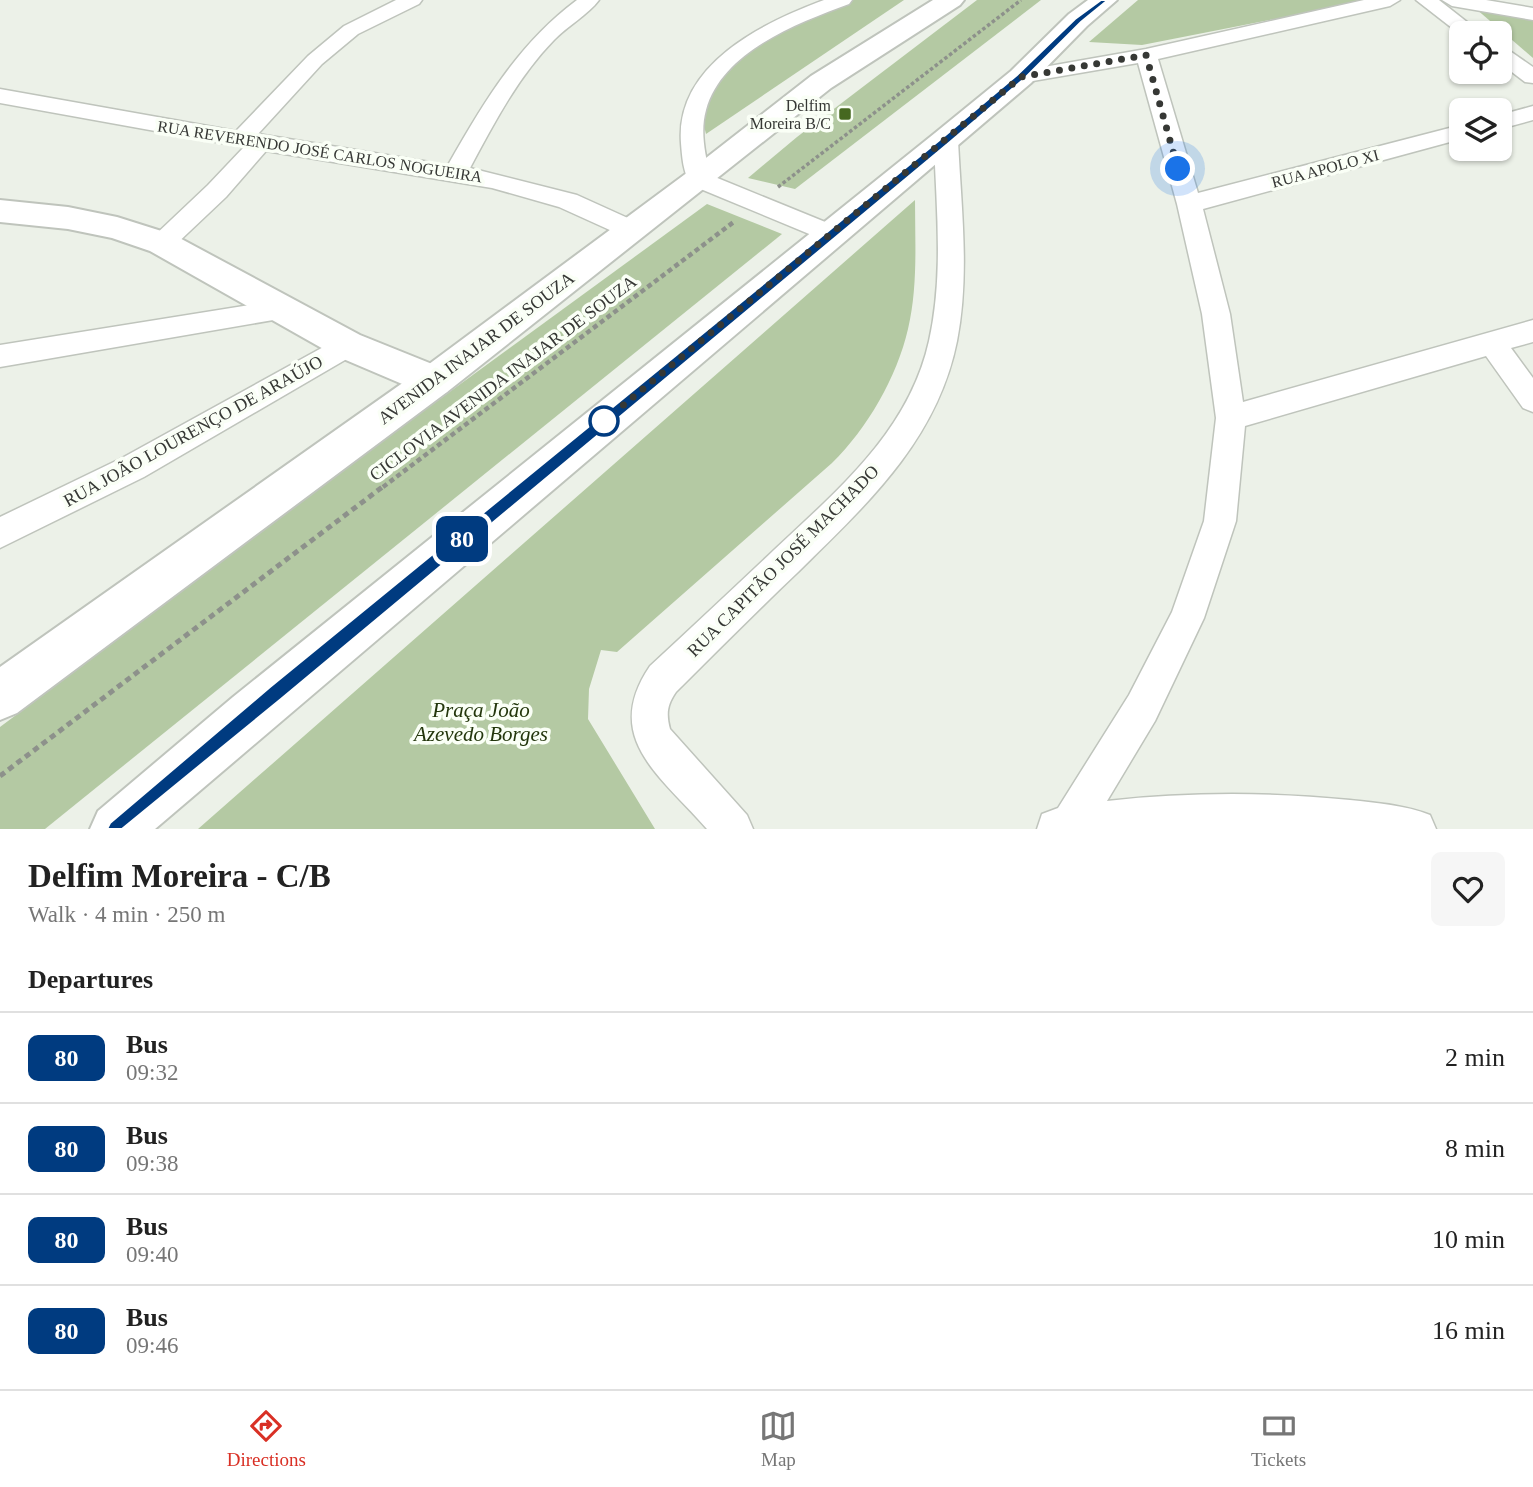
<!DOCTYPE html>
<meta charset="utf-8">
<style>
:root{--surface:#fff;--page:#f6f6f6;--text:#222;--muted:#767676;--line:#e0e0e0;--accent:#d93025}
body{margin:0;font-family:Georgia,serif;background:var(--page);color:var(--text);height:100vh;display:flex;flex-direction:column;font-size:26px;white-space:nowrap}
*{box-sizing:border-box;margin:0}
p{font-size:23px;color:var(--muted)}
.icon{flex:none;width:38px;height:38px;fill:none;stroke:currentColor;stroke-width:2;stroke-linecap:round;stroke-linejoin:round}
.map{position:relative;height:829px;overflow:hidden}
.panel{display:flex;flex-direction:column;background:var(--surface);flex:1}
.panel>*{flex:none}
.badge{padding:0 14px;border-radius:10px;font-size:24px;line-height:46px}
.tools{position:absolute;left:1449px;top:21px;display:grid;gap:14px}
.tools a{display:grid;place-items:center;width:63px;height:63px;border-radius:10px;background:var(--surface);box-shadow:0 2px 5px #0004;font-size:35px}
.you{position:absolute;width:35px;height:35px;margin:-18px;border:5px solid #fff;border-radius:50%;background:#1a73e8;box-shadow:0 0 0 10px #1a73e833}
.map>.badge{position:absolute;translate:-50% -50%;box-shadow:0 0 0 4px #fff}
h2{padding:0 28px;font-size:26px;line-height:63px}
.round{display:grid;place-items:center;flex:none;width:74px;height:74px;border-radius:10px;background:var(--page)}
.headline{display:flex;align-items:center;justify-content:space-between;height:119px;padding:0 28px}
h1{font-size:33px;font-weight:800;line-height:52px}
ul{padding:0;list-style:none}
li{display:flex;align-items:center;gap:21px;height:91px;padding:0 28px;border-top:2px solid var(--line)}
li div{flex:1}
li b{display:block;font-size:26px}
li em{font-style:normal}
li .badge{min-width:77px;font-weight:700;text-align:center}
.dock{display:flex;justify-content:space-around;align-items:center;height:98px;border-top:2px solid var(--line);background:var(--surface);font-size:19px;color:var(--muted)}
.dock a{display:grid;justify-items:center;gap:4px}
.dock .active{color:var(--accent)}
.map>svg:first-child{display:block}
.green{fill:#b4c9a3}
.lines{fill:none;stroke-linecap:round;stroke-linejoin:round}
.street-casing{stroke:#bfc4bc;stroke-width:3}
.secondary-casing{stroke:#bfc4bc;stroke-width:4}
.primary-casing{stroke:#bfc4bc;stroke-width:4}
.path-far2{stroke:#8d918b;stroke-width:3.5;stroke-dasharray:3.5 2.5;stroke-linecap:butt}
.path-far1{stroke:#8d918b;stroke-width:4.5;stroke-dasharray:5 3.5;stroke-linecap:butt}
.path{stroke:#8d918b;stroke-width:5;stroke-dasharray:6 4.5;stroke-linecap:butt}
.street{fill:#fff;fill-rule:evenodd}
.secondary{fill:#fff;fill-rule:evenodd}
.primary{fill:#fff;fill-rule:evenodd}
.line{fill:#003b80;stroke:#fff;stroke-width:2}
.walk{stroke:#363835;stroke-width:7;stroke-dasharray:0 12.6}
.poi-dot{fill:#466820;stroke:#fafff6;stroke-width:2.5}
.stop-dot{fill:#fff;stroke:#003b80;stroke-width:3.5}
.labels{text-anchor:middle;stroke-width:7;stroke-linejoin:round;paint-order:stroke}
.far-poi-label{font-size:16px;fill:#363835;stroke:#fafff6;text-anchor:end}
.far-street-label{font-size:16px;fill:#363835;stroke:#fafff6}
.street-label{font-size:18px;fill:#363835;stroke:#fafff6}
.near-park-label{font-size:21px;font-style:italic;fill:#23360c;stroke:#fafff6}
</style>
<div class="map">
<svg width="1533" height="829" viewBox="0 0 1533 829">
<rect width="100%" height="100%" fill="#ecf1e8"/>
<g class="green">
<path d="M840,0H904L706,134L699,106L737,55Z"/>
<path d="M977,0H1041L795,189L748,178L797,137Z"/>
<path d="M1138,0H1372L1142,45L1089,42Z"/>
<path d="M1475,8L1533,10V58Z"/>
<path d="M915,200C915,242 918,287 908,329C897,377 867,429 832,463L617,652L601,650L589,689L588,719L655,829H198Z"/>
<path d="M707,204L782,234L45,829H0V727L418,415Z"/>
</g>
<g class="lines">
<g class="street-casing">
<g id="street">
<path d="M396,0H422L419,4L358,34L322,64L258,134L448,165C483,103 519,43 577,0H599C588,15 567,26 554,40C518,77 494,123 470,168L577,195L641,224L645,230L641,236L632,239L623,236L559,207L492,188L266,151L226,197L171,249L162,252L153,249L149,243L153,237L208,185L244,147L0,103V89L236,131L308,56L344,26Z"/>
<path d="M824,0H852L849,4C798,23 722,51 706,110C700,131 705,154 710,175L840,228L844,234L840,240L831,243L691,185C683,173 682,156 681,143C675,65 762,23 824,0Z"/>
<path d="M1364,0H1400L1390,6L1158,59L1198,193L1461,125V139L1203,209L1230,314L1243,402L1533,320V342L1511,348L1533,378V412L1523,408L1486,356L1245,426L1236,521L1204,618L1155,721L1107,801C1188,792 1269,792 1350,800C1377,803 1405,805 1430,815L1436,829H1037L1042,814L1058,808L1129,695L1172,612L1204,521L1216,418L1202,314L1177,204L1138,63L1021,83L1013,82L1010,77L1013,72L1021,71L1146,49Z"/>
<path d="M1416,0H1439L1481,33H1461V35Z"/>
<path d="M1442,0H1486L1533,8V20L1452,6Z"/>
<path d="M1500,47L1507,49L1533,67V83L1525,82L1500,63Z"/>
<path d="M1533,106V120L1500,129V115Z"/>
<path d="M946,133L954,135L958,140C961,206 970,275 957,341C937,441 866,505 797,573C756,612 716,652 676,692C667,705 666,714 670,729L747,815L753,829H707C661,776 601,738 650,666C691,628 733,589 774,550C838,490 909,431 929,341C944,275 936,206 934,140L938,135Z"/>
<path d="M281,300L291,303L295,310L291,317L0,367V345Z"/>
<path d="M347,334L357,337L361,345L357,353L144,477L0,548V517L122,458Z"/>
</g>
</g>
<g class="secondary-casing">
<path id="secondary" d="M0,200L68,207L117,217L174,235L360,335L447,370L453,381L447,392L434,396L421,392L334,355L150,251L112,238L68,229L0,222Z"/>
</g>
<g class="primary-casing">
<g id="primary">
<path d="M933,0H964L960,5L831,88L447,392L17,713L0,720V667L421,370L688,172L811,76Z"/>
<path d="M1088,0H1117L1087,26L1031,83L155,829H90L98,811L233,697L935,133L1011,71L1069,14Z"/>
</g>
</g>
<path class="path-far2" d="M778,187L1021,0"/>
<path class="path-far1" d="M383,487L735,221"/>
<path class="path" d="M0,776L385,485"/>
<use href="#street" class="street"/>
<use href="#secondary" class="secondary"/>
<use href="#primary" class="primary"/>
</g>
<path class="line" d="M1101,0H1108L1081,22L1024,79L950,142L281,699L122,829H107L110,823L270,687L942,138L1017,75L1075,19Z"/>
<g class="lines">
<path class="walk" d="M604,421L1021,77L1146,55L1178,169"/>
</g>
<rect class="poi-dot" x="838" y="107" width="14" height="14" rx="3.5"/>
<circle class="stop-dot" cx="604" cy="421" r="14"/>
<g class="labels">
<g class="far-poi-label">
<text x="831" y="111">Delfim<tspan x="831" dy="18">Moreira B/C</tspan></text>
</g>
<g class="far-street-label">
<text transform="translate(320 151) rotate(9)" y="6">RUA REVERENDO JOSÉ CARLOS NOGUEIRA</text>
<text transform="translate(1325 168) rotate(-15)" y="6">RUA APOLO XI</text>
</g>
<g class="street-label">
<text transform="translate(476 348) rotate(-37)" y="6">AVENIDA INAJAR DE SOUZA</text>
<text transform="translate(503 378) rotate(-37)" y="6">CICLOVIA AVENIDA INAJAR DE SOUZA</text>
<text transform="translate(193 431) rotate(-29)" y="6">RUA JOÃO LOURENÇO DE ARAÚJO</text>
<text transform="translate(783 561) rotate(-45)" y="6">RUA CAPITÃO JOSÉ MACHADO</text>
</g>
<g class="near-park-label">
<text x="481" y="717">Praça João<tspan x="481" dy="24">Azevedo Borges</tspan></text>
</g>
</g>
</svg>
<div class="tools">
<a><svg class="icon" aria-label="locate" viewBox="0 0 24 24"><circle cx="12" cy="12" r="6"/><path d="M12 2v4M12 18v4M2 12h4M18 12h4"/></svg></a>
<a><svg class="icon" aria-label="layers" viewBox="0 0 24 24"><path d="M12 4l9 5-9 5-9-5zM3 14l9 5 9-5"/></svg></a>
</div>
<div class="you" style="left:1178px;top:169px"></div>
<b class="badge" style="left:462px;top:539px;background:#003b80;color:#fff">80</b>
</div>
<section class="panel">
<div class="headline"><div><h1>Delfim Moreira - C/B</h1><p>Walk · 4 min · 250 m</p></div><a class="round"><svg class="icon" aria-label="heart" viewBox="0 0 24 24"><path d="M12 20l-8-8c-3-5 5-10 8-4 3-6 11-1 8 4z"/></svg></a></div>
<h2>Departures</h2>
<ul>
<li><span class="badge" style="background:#003b80;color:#fff">80</span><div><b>Bus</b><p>09:32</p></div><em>2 min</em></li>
<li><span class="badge" style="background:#003b80;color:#fff">80</span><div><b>Bus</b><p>09:38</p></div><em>8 min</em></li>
<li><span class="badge" style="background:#003b80;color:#fff">80</span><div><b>Bus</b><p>09:40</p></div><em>10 min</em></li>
<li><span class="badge" style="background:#003b80;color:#fff">80</span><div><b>Bus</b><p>09:46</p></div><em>16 min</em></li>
</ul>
</section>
<nav class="dock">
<a class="active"><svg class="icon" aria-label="directions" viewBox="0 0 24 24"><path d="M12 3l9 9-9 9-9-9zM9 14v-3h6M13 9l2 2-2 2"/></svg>Directions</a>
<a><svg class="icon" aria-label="map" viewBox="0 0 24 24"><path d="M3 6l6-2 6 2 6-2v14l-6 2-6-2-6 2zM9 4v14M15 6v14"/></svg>Map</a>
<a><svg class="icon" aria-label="tickets" viewBox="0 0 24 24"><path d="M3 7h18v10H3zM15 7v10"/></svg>Tickets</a>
</nav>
